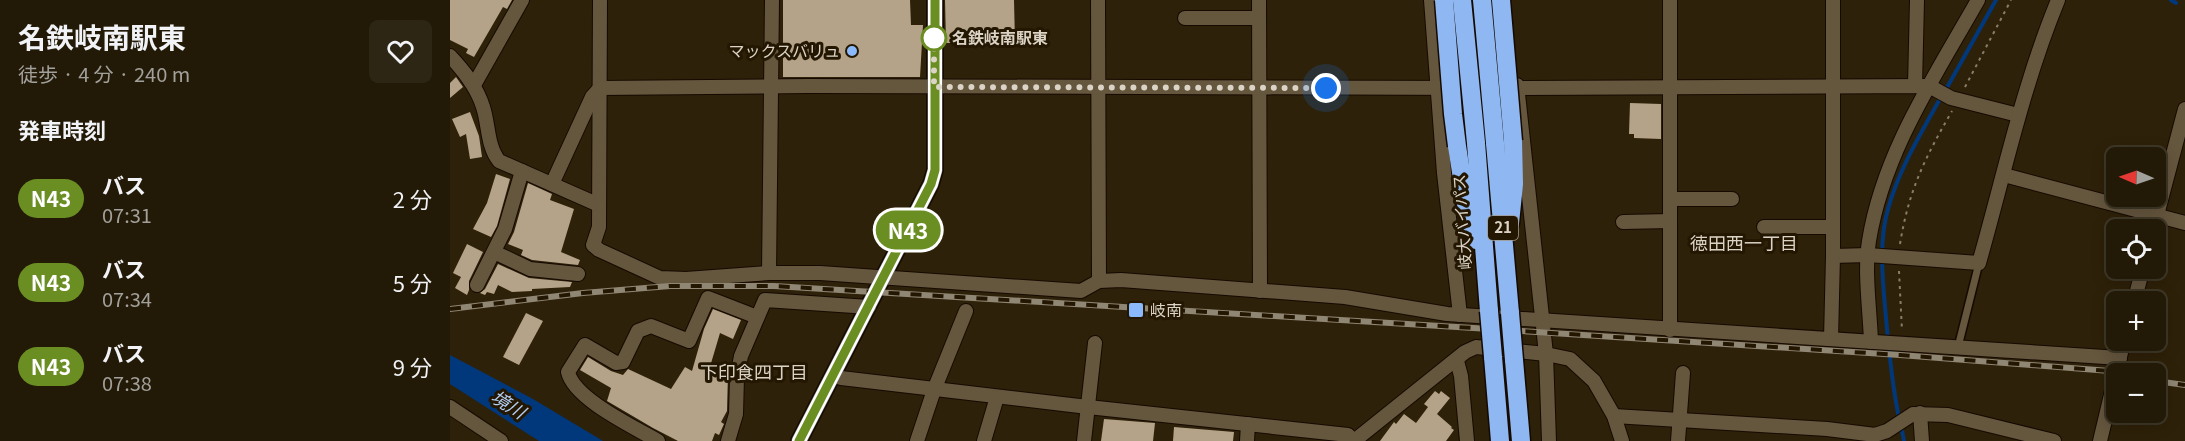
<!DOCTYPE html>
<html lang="ja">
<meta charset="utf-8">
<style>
:root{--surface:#221907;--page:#2e2615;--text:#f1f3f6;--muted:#a2a09b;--line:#3f3828}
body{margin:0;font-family:Georgia,"Noto Sans JP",serif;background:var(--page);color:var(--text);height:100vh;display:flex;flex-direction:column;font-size:22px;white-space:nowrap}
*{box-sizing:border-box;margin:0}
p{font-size:20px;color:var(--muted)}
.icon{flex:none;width:33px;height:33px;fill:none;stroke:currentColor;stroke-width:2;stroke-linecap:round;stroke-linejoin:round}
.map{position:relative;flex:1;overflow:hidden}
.sheet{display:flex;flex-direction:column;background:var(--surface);width:450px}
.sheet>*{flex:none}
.badge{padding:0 12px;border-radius:20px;font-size:21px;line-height:39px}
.needle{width:39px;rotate:272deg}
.buttons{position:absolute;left:1656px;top:147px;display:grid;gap:12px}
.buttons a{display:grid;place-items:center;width:60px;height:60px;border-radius:9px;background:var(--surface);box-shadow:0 3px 15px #0003,0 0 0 2px var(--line);font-size:30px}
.you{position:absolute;width:30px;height:30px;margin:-15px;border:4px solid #fff;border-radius:50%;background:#1a73e8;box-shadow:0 0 0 9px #1a73e833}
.map>.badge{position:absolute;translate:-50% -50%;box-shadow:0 0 0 3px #fff}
h2{padding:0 18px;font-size:22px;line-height:54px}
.round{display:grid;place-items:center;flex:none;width:63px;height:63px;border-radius:9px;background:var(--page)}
.head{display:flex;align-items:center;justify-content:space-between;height:102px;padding:0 18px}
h1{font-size:28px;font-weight:700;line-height:45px}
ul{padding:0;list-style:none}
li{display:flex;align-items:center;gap:18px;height:84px;padding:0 18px}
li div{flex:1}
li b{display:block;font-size:22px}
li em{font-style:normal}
li .badge{min-width:66px;font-weight:700;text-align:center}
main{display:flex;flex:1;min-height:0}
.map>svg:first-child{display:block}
.water{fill:#01387b}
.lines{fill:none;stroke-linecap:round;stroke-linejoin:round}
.stream{stroke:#01387b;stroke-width:4}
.building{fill:#b4a389}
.lane-casing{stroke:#160a00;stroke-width:10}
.street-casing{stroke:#160a00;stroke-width:16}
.secondary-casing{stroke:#160a00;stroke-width:18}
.highway-casing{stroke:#160a00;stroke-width:21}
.path{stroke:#887e6b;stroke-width:2;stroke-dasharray:3 4.5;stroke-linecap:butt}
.lane{stroke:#65563e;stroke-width:7}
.street{stroke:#65563e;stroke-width:14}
.secondary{stroke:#727374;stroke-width:15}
.highway{stroke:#8fb7f1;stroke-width:18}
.rail-casing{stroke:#908674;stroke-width:6}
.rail{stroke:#241702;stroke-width:4;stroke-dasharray:11;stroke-linecap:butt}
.highway-bridge-casing{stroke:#160a00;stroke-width:21;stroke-linecap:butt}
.highway-bridge{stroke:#8fb7f1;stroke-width:18}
.line-casing{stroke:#fff;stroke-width:14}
.line{stroke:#6b8e23;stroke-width:9}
.walk{stroke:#dbd3c5;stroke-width:6;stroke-dasharray:0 10.8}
.stop-dot{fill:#fff;stroke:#6b8e23;stroke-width:3}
.poi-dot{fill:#8bbafc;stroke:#241702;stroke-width:2}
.labels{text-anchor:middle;stroke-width:6;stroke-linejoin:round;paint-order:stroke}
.shield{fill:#241702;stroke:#a49b8a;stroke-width:1.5}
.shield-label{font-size:15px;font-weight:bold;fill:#dbd3c5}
.stop-label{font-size:16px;font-weight:bold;fill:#dbd3c5;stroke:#241702;text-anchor:start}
.poi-label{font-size:16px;fill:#dbd3c5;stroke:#241702;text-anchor:end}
.street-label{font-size:16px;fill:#dbd3c5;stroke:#241702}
.neighbourhood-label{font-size:18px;fill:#dbd3c5;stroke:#241702}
.water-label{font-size:18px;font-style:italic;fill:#b3cef5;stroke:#241702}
</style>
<main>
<section class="sheet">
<div class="head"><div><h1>名鉄岐南駅東</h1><p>徒歩 · 4 分 · 240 m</p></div><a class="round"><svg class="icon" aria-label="heart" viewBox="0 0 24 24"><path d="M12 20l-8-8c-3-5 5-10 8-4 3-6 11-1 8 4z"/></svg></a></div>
<h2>発車時刻</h2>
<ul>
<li><span class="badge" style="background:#6b8e23;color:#fff">N43</span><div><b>バス</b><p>07:31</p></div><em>2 分</em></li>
<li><span class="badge" style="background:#6b8e23;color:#fff">N43</span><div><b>バス</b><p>07:34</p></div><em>5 分</em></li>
<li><span class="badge" style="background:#6b8e23;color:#fff">N43</span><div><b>バス</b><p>07:38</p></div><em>9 分</em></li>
</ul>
</section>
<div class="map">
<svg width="1735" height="441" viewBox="0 0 1735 441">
<rect width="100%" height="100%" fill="#2e2109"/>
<path class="water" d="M0,355L83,399L153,441H89L0,384Z"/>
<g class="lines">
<g class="stream">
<path d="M1721,0L1726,3"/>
<path d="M1495,91L1546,0"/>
<path d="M1449,418C1442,385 1439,352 1436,318C1433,282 1428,244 1438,209C1449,169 1471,133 1491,97"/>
<path d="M1451,425L1454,441"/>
</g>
</g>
<g class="building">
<path d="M0,0H62L57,9L53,7L24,57L16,53L18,49L0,40Z"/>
<path d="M333,0H460L461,25H473L470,77H333Z"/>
<path d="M495,0H564L565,43H496Z"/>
<path d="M6,77L13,87L0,98V83Z"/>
<path d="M1180,103L1211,104V139L1184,138V134H1179Z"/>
<path d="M20,112L29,136L32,157L20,159L16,134L10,137L2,119Z"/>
<path d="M46,174L60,179L47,226L41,237L23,229L37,203Z"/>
<path d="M78,183L102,194L100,200L124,209L111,252L130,260L128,265L82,260L71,255L73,250L58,244L64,232Z"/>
<path d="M17,244L33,252L19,281V290L17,295L5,288L11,277L3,273Z"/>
<path d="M48,264L79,278L122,282L120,287L82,289V291L62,292L48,285L44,294L37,292L35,295L30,293L35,289Z"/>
<path d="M263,309L291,320L283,339L270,333L259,370L278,374L277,411L271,422L274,424L269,435L265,433L262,441H228L203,428L157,401L161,388L130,370L138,357L161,371L173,375L178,369L221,389L235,367L242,371L254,329Z"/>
<path d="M76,313L93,321L69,365L53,357Z"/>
<path d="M985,391L989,394L991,391L1000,398L987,414L1002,427L1001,428L1004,430L996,441H930L944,422L946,424L954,414L966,423L978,407L974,404Z"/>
<path d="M654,419L705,423L703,441H651Z"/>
<path d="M724,427L784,432L783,441H723Z"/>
</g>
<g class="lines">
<g class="lane-casing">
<path id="lane" d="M1508,347L1529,263"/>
</g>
<g class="street-casing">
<g id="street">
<path d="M150,0L149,227L143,245L149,250L210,278L236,279L319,273H370L631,291L649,281L671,280L895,297L997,314L1670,358"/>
<path d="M648,0L649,281"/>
<path d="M809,0L810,291"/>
<path d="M981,0L994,173L1010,315"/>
<path d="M1220,0V330"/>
<path d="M735,18H809"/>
<path d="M0,56C14,71 27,87 33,107C39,125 37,146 49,161L149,205"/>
<path d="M24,85L72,0"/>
<path d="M1067,85L1096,354L1099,441"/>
<path d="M1465,86L1467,0"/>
<path d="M1050,88L1479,86L1501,98L1568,115"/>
<path d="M1554,175L1735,223"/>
<path d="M102,184L142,97L150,88L358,86L1030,88"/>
<path d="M1220,199H1282"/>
<path d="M1173,222L1220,221"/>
<path d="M1314,227H1383"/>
<path d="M1703,230L1735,109"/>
<path d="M44,252L80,269L128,274"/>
<path d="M1383,256L1418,255L1529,263C1554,175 1573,85 1608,0"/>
<path d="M319,273L322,0"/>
<path d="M27,285L55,229L72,171"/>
<path d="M1684,302L1693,268"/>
<path d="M1381,339L1383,256V0"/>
<path d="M1421,342C1420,310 1414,272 1419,241C1433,153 1485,76 1528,0"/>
<path d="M1007,361L1011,376L1017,441"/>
<path d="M383,375L391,378L638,407L898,435L902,441"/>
<path d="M0,407L51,441"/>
<path d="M1470,413L1472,441"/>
<path d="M1164,416L1377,429L1425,435L1437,431L1463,414L1498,415L1604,441"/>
<path d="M208,441C184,427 124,399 118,372L135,345L166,363L173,362L188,331L201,326L239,341L258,298L307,317"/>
<path d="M278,441L286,414L287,377L291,356L315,300L419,307"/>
<path d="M467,441L484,390L516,311"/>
<path d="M534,441L547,397"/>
<path d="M634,441L645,343"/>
<path d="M797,441L798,424"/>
<path d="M904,441L1015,352L1026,347L1096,354L1120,359L1144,381L1164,416L1172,441"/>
<path d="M1228,441L1233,373"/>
<path d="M1650,441L1674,340"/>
</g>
</g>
<g class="secondary-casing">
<path id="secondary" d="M349,441L481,184L485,170V0"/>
</g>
<g class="highway-casing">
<g id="highway">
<path d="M1026,143L1039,311"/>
<path d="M1045,143L1060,313"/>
<path d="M1007,146L1017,211L1026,240"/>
<path d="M1060,223L1064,184L1063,141"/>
<path d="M1043,357L1050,441"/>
<path d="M1064,360L1071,441"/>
</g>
</g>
<g class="path">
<path d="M1515,87L1561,0"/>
<path d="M1450,244C1459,189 1475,158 1502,111"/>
<path d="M1449,271L1452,331"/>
</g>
<use href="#lane" class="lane"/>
<use href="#street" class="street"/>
<use href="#secondary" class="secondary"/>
<use href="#highway" class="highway"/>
<g class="rail-casing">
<g id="rail">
<path d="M0,309L133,293L220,286H324L1007,327L1450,355L1699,374"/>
<path d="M1706,381L1735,385"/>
</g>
</g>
<use href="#rail" class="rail"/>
<g class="highway-bridge-casing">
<g id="highway-bridge">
<path d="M994,0L1003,114L1007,146"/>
<path d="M1012,0L1026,143"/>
<path d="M1032,0L1045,143"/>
<path d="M1051,0L1063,141"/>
<path d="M1039,311L1043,357"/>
<path d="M1060,313L1064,360"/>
</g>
</g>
<use href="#highway-bridge" class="highway-bridge"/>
</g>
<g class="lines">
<g class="line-casing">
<path id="line" d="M349,441L481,184L485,170V0"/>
</g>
<use href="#line" class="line"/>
<path class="walk" d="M484,38V87L876,88"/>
</g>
<circle class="stop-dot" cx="484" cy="38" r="12"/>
<g class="poi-dot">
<circle cx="402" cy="51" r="6"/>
<rect x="678" y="302" width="16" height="16" rx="3"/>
</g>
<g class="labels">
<rect class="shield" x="1038" y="216" width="30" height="24" rx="4.5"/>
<g class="shield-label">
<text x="1053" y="233">21</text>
</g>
<g class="stop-label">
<text x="502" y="44">名鉄岐南駅東</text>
</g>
<g class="poi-label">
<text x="390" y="57">マックスバリュ</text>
<text x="700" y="316" text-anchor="start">岐南</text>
</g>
<g class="street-label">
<text transform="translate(1012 222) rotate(-94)" y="6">岐大バイパス</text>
</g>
<g class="neighbourhood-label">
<text x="1294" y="250">徳田西一丁目</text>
<text x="304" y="379">下印食四丁目</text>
</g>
<g class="water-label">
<text transform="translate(58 405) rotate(32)" y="6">境川</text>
</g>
</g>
</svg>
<div class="buttons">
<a><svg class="needle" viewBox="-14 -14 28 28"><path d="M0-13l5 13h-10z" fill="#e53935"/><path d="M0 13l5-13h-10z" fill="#a2a09b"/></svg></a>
<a><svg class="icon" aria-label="locate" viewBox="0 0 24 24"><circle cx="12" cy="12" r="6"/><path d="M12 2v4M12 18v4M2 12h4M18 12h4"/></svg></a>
<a>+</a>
<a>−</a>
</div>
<div class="you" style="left:876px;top:88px"></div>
<b class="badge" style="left:458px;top:230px;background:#6b8e23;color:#fff">N43</b>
</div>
</main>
